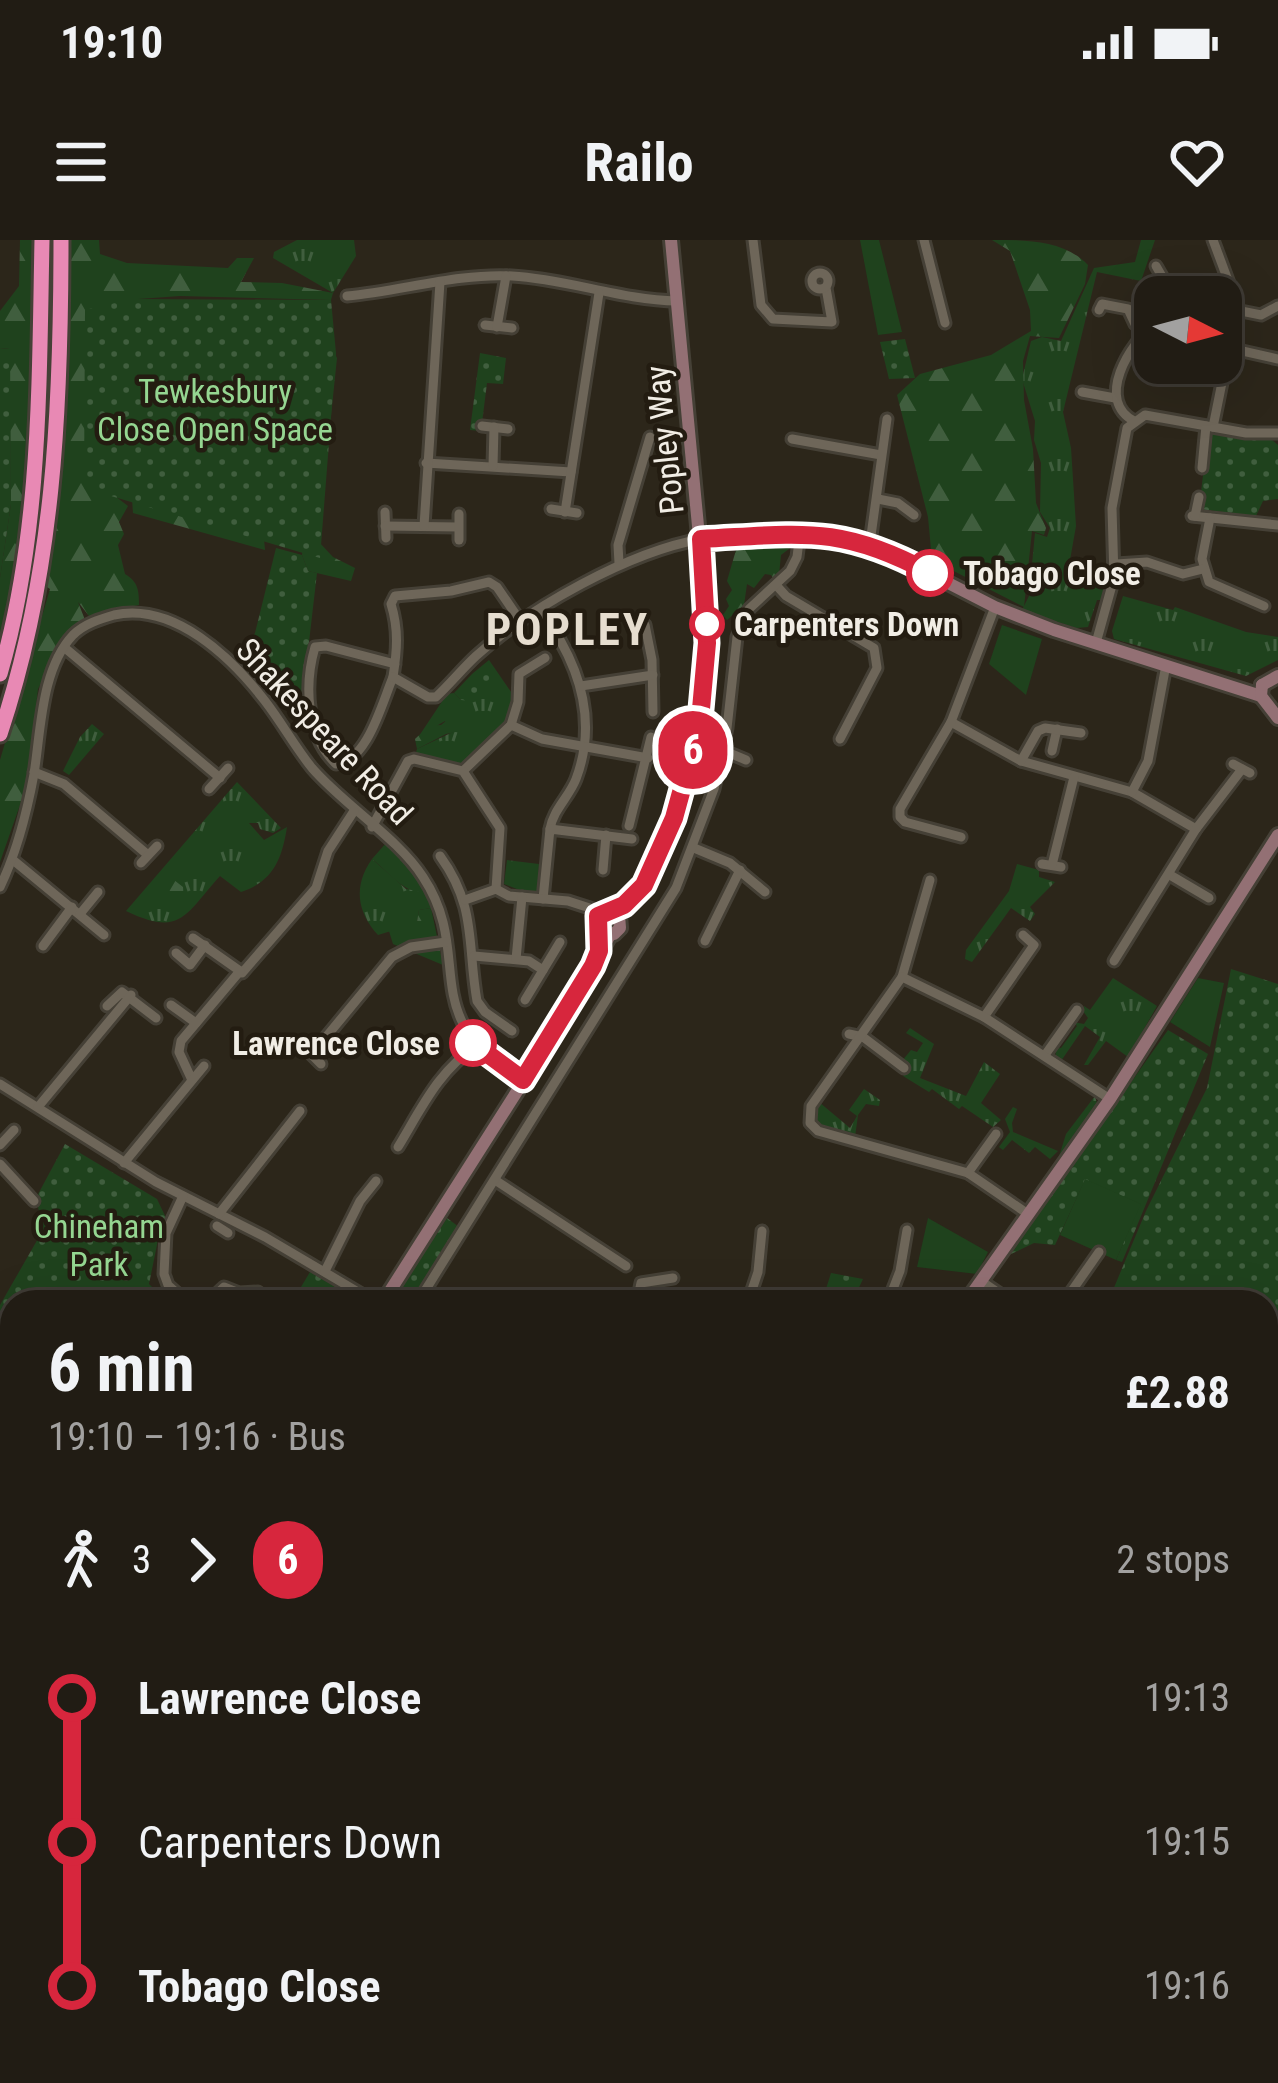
<!DOCTYPE html>
<meta charset="utf-8">
<style>
:root{--surface:#211c14;--page:#2d2922;--text:#f1f3f6;--muted:#a2a1a0;--line:#3e3a34}
body{margin:0;font-family:"Roboto Condensed",sans-serif;background:var(--page);color:var(--text);height:100vh;display:flex;flex-direction:column;font-size:45px;white-space:nowrap}
*{box-sizing:border-box;margin:0}
p{font-size:39px;color:var(--muted)}
.icon{flex:none;width:66px;height:66px;fill:none;stroke:currentColor;stroke-width:2;stroke-linecap:round;stroke-linejoin:round}
.map{position:relative;flex:1;overflow:hidden}
.sheet{position:absolute;left:0px;top:1050px;width:1278px;height:795px;display:flex;flex-direction:column;background:var(--surface);border-radius:36px 36px 0 0;box-shadow:0 12px 48px #0002,0 0 0 3px var(--line)}
.sheet>*{flex:none}
.badge{padding:0 24px;border-radius:39px;font-size:42px;line-height:78px}
.needle{width:78px;rotate:96deg}
.buttons{position:absolute;left:1134px;top:36px;display:grid;gap:24px}
.buttons a{display:grid;place-items:center;width:108px;height:108px;border-radius:24px;background:var(--surface);box-shadow:0 12px 48px #0002,0 0 0 3px var(--line);font-size:60px}
.map>.badge{position:absolute;translate:-50% -50%;box-shadow:0 0 0 6px #fff}
.legs{display:flex;align-items:center;gap:18px;height:132px;padding:0 48px;font-size:39px}
.legs p{margin-inline-start:auto}
.headline{display:flex;align-items:center;justify-content:space-between;height:204px;padding:0 48px}
h1{font-size:66px;font-weight:700;line-height:90px}
ul{padding:0 48px;list-style:none}
li{display:flex;align-items:center;gap:42px;height:144px;font-size:45px}
li i{display:grid;place-items:center;width:18px;height:100%;margin:0 15px;background:currentColor}
li i::after{content:'';width:30px;height:30px;margin:-15px;border:9px solid;border-radius:50%;background:var(--surface)}
li p{margin-inline-start:auto}
li:first-child i{background:linear-gradient(#0000 50%,currentColor 0)}
li:last-child i{background:linear-gradient(currentColor 50%,#0000 0)}
.status{display:flex;justify-content:space-between;align-items:center;height:84px;padding:0 60px;background:var(--surface);direction:ltr}
.status svg{height:33px;fill:currentColor}
header{display:flex;justify-content:space-between;align-items:center;height:156px;padding:0 48px;background:var(--surface);font-size:54px;font-weight:700}
.map>svg:first-child{display:block}
.grass{fill:url(#grass-tufts)}
.forest{fill:url(#forest-firs)}
.park{fill:url(#park-dots)}
.garden{fill:#1f421d}
.lines{fill:none;stroke-linecap:round;stroke-linejoin:round}
.street-casing{stroke:#454036;stroke-width:15}
.secondary-casing{stroke:#454036;stroke-width:18}
.highway-casing{stroke:#454036;stroke-width:21}
.street{stroke:#6e6659;stroke-width:9}
.secondary{stroke:#937074;stroke-width:12}
.highway{stroke:#e889b4;stroke-width:15}
.rail{stroke:#a39e95;stroke-width:3;stroke-dasharray:24 12;stroke-linecap:butt}
.line-1-casing{stroke:#fff;stroke-width:27}
.line-1{stroke:#d7263d;stroke-width:18}
.stop-1-dot{fill:#fff;stroke:#d7263d;stroke-width:6}
.labels{text-anchor:middle;stroke-width:9;stroke-linejoin:round;paint-order:stroke}
.park-label{font-size:33px;fill:#95d691;stroke:#231c11}
.street-label{font-size:33px;fill:#f1ede5;stroke:#231c11}
.stop-label{font-size:33px;font-weight:bold;fill:#f1ede5;stroke:#231c11;text-anchor:start}
.district-label{font-size:45px;font-weight:bold;letter-spacing:3px;fill:#e6ddcf;stroke:#231c11}
</style>
<div class="status"><b>19:10</b><svg viewBox="0 0 49 12"><path d="M0 12V9h3v3zM5 12V6h3v6zM10 12V3h3v9zM15 12V0h3v12zM26 1h20v11H26zM47 4h2v5h-2z"/></svg></div>
<header><svg class="icon" aria-label="menu" viewBox="0 0 24 24"><path d="M4 6h16M4 12h16M4 18h16"/></svg>Railo<svg class="icon" aria-label="heart" viewBox="0 0 24 24"><path d="M12 20l-8-8c-3-5 5-10 8-4 3-6 11-1 8 4z"/></svg></header>
<div class="map">
<svg width="1278" height="1843" viewBox="0 0 1278 1843">
<defs>
<pattern id="grass-tufts" width="24" height="20" patternUnits="userSpaceOnUse" patternTransform="scale(3)"><rect width="24" height="20" fill="#1f421d"/><path d="M3 7l-1-3M5 7V3M7 7l1-3M15 17l-1-3M17 17v-4M19 17l1-3" fill="none" stroke="#405e3e"/></pattern>
<pattern id="forest-firs" width="22" height="20" patternUnits="userSpaceOnUse" patternTransform="scale(3)"><rect width="22" height="20" fill="#1f421d"/><path d="M5 1l3.5 6h-7zM16 11l3.5 6h-7z" fill="#405e3e"/></pattern>
<pattern id="park-dots" width="8" height="8" patternUnits="userSpaceOnUse" patternTransform="scale(3)"><rect width="8" height="8" fill="#1f421d"/><path d="M2 2h.1M6 6h.1" fill="none" stroke="#405e3e" stroke-width="1.8" stroke-linecap="round"/></pattern>
</defs>
<rect width="100%" height="100%" fill="#2c261a"/>
<g class="grass">
<path d="M297,0H354L356,16L333,53L273,18L274,12Z"/>
<path d="M1141,0H1155L1141,41L1097,32L1063,172L1071,208L1076,286L1067,337L1106,349L1102,360H1097L1088,387L1076,388L1022,370L1029,356L1035,293L1047,297L1050,288L1040,272L1041,223L1034,200L1035,181L1022,139L1031,101L1042,97L1061,101L1094,28L1135,22Z"/>
<path d="M1123,356L1173,370L1175,367L1246,392L1278,397V420L1246,436L1114,399L1112,391Z"/>
<path d="M489,420L518,462L511,485L463,531L414,519L417,509L453,492L445,481L419,496L447,454L454,453L461,460L488,434H472Z"/>
<path d="M92,484L104,494L69,535L63,531L80,497Z"/>
<path d="M237,542L281,588L273,593L260,589L258,583H249L264,600L287,587C282,618 274,641 241,652L220,636C184,676 181,697 126,671Z"/>
<path d="M372,619L406,649L428,651L431,668L419,670L417,683L378,695C357,672 353,646 372,619Z"/>
<path d="M507,620L539,624L537,657L504,644Z"/>
<path d="M1017,624L1039,630V637L1055,642L1030,667L1035,674L1030,681L1011,668L972,722L965,719L966,710L1009,651Z"/>
<path d="M1113,738L1157,766L1128,817L1106,801L1088,825H1084L1100,797L1085,786L1061,821L1056,818L1055,807L1061,808L1077,786L1073,782L1084,784L1088,778L1083,771L1084,766L1090,770Z"/>
<path d="M910,788L934,804L920,838L966,856L984,822L1000,834L981,863L1001,880L993,887L962,866L959,869L932,849L929,852L903,836L910,826L902,821L911,810L917,812L923,803L906,793Z"/>
<path d="M864,849L880,860L879,866L866,864L858,875L855,897L816,884L815,869L819,862L850,888L857,876L849,870Z"/>
<path d="M1095,856L1098,867L1057,923L1066,894Z"/>
<path d="M1013,867L1017,869L1012,883L1013,892L1058,911L1050,919L1035,907L1029,913L1012,900L1003,910L999,907L1010,892L1005,879Z"/>
</g>
<g class="forest">
<path d="M20,0H35C34,133 34,272 0,401V338L11,264L9,108L0,109V71L19,46Z"/>
<path d="M67,0H99L100,14L127,23L228,28L237,18H254L241,42L282,43L333,53L331,60L180,56L138,59L129,69L103,247L128,266L119,282L124,294L118,305L125,334C138,342 139,350 139,365L89,376L78,362L87,385L66,393L38,449L27,545L0,622V520L50,349L44,345L64,187Z"/>
<path d="M992,0C1027,0 1064,0 1088,25L1085,44L1059,98L1030,96L1023,121L1024,160L1033,209L1036,263L1046,288L1044,295L1032,291L1024,367L942,325L931,309L928,277L897,155L920,134L991,115L1031,91L1030,70L1010,11Z"/>
<path d="M331,106L337,118L318,301L333,317L355,328L351,341L308,331L302,315Z"/>
<path d="M132,259L254,294L264,299L265,310L133,273Z"/>
<path d="M784,301L794,305L781,315L778,344L771,335L765,334L754,348L747,344L744,365L727,380L723,375L729,366L726,359L732,350L727,341L736,310Z"/>
<path d="M452,476L469,484L465,490L446,494L417,509L415,499C424,491 429,485 441,485Z"/>
<path d="M387,602L408,619L428,651C406,657 389,632 372,619Z"/>
<path d="M174,626V640L183,647L184,663L168,668L156,664C161,648 155,634 174,626Z"/>
<path d="M431,668L443,725L393,704L389,691L417,682L419,670Z"/>
<path d="M0,1228L12,1239V1297L0,1295Z"/>
<path d="M9,1740L12,1741V1810L0,1805V1741Z"/>
<path d="M545,1833H610L612,1843H539Z"/>
<path d="M1040,1833H1117L1125,1843H1045Z"/>
</g>
<g class="park">
<path d="M131,59L331,60L336,113L320,318L84,248L85,70Z"/>
<path d="M905,99L915,138L889,139L880,102Z"/>
<path d="M10,108L11,264L0,338V109Z"/>
<path d="M480,113L506,118L503,144L487,143L481,191L470,190Z"/>
<path d="M1208,193L1272,200L1278,205V259L1263,261L1256,276L1199,269Z"/>
<path d="M276,308L302,315L308,331L317,333L301,471L297,475L245,412L255,393Z"/>
<path d="M472,434H488L493,447L472,461L461,460L454,453Z"/>
<path d="M1231,729L1278,744V1321L1266,1319V1062H1108L1146,971L1207,848Z"/>
<path d="M1168,790L1208,814L1122,1022L1116,1020L1140,964L1085,940L1055,1005L1034,1003L1009,1015Z"/>
<path d="M65,904L157,959L167,980L159,995L149,1044L167,1062H12V1177L0,1167L9,1146V1133L0,1100V1065L43,990L36,958Z"/>
<path d="M447,978L463,990L418,1062H391Z"/>
<path d="M310,1032L361,1062H292Z"/>
<path d="M831,1033L863,1039L852,1062H822Z"/>
</g>
<g class="garden">
<path d="M860,0H879L902,92L878,95Z"/>
<path d="M1002,385L1042,399L1026,455L989,424Z"/>
<path d="M1198,738L1224,743L1210,807L1170,782Z"/>
<path d="M1085,939L1141,964L1116,1020L1060,995Z"/>
<path d="M928,978L988,1012L977,1034L917,1027Z"/>
</g>
<g class="lines">
<g class="street-casing">
<g id="street">
<path d="M753,0L761,65L773,79L832,82L826,48"/>
<path d="M924,0L945,83"/>
<path d="M1213,0L1229,43L1226,68"/>
<path d="M1156,26L1174,57"/>
<circle cx="820" cy="41" r="8"/>
<path d="M347,56C402,51 457,33 512,36C568,39 621,60 677,61"/>
<path d="M1221,67L1261,75L1278,66"/>
<path d="M1099,70L1102,64L1128,69L1135,84L1145,92"/>
<path d="M485,85L512,88"/>
<path d="M497,87L506,36"/>
<path d="M1229,108L1278,119"/>
<path d="M1082,152L1115,158"/>
<path d="M1134,181C1095,160 1129,104 1155,84"/>
<path d="M482,186L508,189"/>
<path d="M1213,187L1231,98"/>
<path d="M792,199L881,215"/>
<path d="M426,223L571,232"/>
<path d="M493,226L494,187"/>
<path d="M1202,228L1206,186"/>
<path d="M878,259L898,263L914,275"/>
<path d="M551,269L577,273"/>
<path d="M385,272L386,298"/>
<path d="M565,272L599,53"/>
<path d="M1192,276L1278,285"/>
<path d="M1195,276L1199,257"/>
<path d="M1210,278L1202,319L1209,342L1264,366"/>
<path d="M385,286L458,287"/>
<path d="M424,286L440,42"/>
<path d="M459,300V274"/>
<path d="M870,303L887,179"/>
<path d="M619,323L618,305L650,197"/>
<path d="M1116,324L1147,322L1183,334L1203,329"/>
<path d="M776,345L786,356L874,408L877,428L840,499"/>
<path d="M541,371C578,421 599,478 576,539C569,557 553,570 550,589"/>
<path d="M645,385L652,420L653,472"/>
<path d="M1096,403L1114,338L1112,268L1127,188L1145,175L1246,193H1278"/>
<path d="M65,408L220,538"/>
<path d="M395,424L326,406L315,407C304,445 306,495 336,524C367,522 382,463 393,437C397,411 399,390 391,364L395,356L451,351L489,342L497,347L521,382"/>
<path d="M393,437L428,457H436C450,444 462,429 476,416C530,367 629,312 701,299"/>
<path d="M581,446L653,435"/>
<path d="M951,482L1021,521L1132,552L1196,589"/>
<path d="M511,485L518,462L519,434L545,418"/>
<path d="M722,510L746,520"/>
<path d="M1052,511L1057,489"/>
<path d="M1021,521L1038,491L1045,488L1081,493"/>
<path d="M1233,524L1250,533"/>
<path d="M463,531L511,485L542,499L648,518"/>
<path d="M34,532L64,544L148,615"/>
<path d="M209,549L228,528"/>
<path d="M1132,552L1148,521L1166,425"/>
<path d="M629,586L651,497"/>
<path d="M372,587L408,521L414,519L463,531L500,588L496,649"/>
<path d="M961,597L905,582L900,577V569L951,482L995,367"/>
<path d="M694,608L730,623L765,652"/>
<path d="M440,616C477,667 467,704 477,761L485,772L512,791"/>
<path d="M13,620L104,695"/>
<path d="M141,623L157,606"/>
<path d="M1042,624L1061,627"/>
<path d="M1052,625L1074,537"/>
<path d="M603,630L606,595"/>
<path d="M1170,635L1209,658"/>
<path d="M0,647C17,612 27,572 34,534C41,490 41,429 73,395C84,384 100,379 114,375C174,362 231,417 265,461C282,483 295,507 312,528C344,565 399,599 423,637C476,717 413,777 523,840"/>
<path d="M543,659L550,589L632,599"/>
<path d="M465,660L496,649L509,656L568,661L602,672"/>
<path d="M80,674L98,652"/>
<path d="M705,701L740,630"/>
<path d="M43,706L72,667"/>
<path d="M176,713L190,725L205,705"/>
<path d="M474,716L529,721L543,730"/>
<path d="M516,719L522,657"/>
<path d="M1114,721L1196,589L1242,529"/>
<path d="M240,731L242,733L316,648L328,611L354,571"/>
<path d="M902,737L930,640"/>
<path d="M525,760L560,702"/>
<path d="M171,765L196,783"/>
<path d="M107,766L122,752L156,778"/>
<path d="M984,777L1034,705L1023,695"/>
<path d="M849,794L863,797L904,828"/>
<path d="M302,805L321,824"/>
<path d="M312,814L392,717L411,707L446,702"/>
<path d="M1045,815L1077,770"/>
<path d="M192,840L179,812L181,801L240,731L193,698"/>
<path d="M0,844L156,942L265,997L375,1062"/>
<path d="M38,867L131,755"/>
<path d="M0,905L14,890"/>
<path d="M398,907C420,871 439,829 477,806"/>
<path d="M124,923L204,826"/>
<path d="M0,924L34,961"/>
<path d="M968,933L996,894"/>
<path d="M495,940L626,1026"/>
<path d="M183,956L166,993L164,1034L168,1045L187,1062"/>
<path d="M219,974L300,871"/>
<path d="M1028,974L968,933L818,891L810,883L811,866L902,737L984,777L1110,859"/>
<path d="M217,986L228,993"/>
<path d="M325,1031L360,961L376,941"/>
<path d="M981,1041L1012,1062"/>
<path d="M208,1062L224,1047L239,1053L258,1052"/>
<path d="M418,1062L676,648L714,549L727,488L737,397L749,369L790,331L797,317L800,293"/>
<path d="M637,1062L641,1043L673,1038"/>
<path d="M748,1062L758,1032L762,991"/>
<path d="M888,1062L900,1031L907,990"/>
<path d="M1064,1062L1099,1012"/>
<path d="M0,1303L12,1302"/>
<path d="M0,1323L12,1335"/>
<path d="M0,1685L6,1676L12,1632"/>
<path d="M725,1833L732,1843"/>
<path d="M961,1833L968,1843"/>
<path d="M987,1833L994,1843"/>
<path d="M1147,1833L1167,1843"/>
<path d="M104,1843L111,1833"/>
<path d="M326,1843L332,1833"/>
<path d="M1173,1843L1177,1833"/>
</g>
</g>
<g class="secondary-casing">
<g id="secondary">
<path d="M701,299L800,293L837,295L870,303L995,367L1054,390L1261,456"/>
<path d="M1262,445L1261,456L1278,478"/>
<path d="M1262,445L1278,436"/>
<path d="M602,693L614,694L620,688L619,675L611,670"/>
<path d="M599,711L598,676C610,667 625,667 636,655C651,639 658,617 666,598C714,481 708,387 696,265C687,177 680,88 671,0"/>
<path d="M383,1062L556,790L610,695"/>
<path d="M966,1062L1110,859L1278,595"/>
<path d="M1266,1605L1278,1609"/>
<path d="M0,1811L12,1816"/>
<path d="M50,1833L70,1843"/>
<path d="M804,1833L813,1843"/>
<path d="M1257,1833L1278,1842"/>
</g>
</g>
<g class="highway-casing">
<g id="highway">
<path d="M0,434C41,293 39,146 42,0"/>
<path d="M0,494C54,333 61,169 61,0"/>
<path d="M0,1187L12,1198"/>
<path d="M0,1205L12,1215"/>
<path d="M621,1833L623,1843"/>
<path d="M636,1833L638,1843"/>
</g>
</g>
<use href="#street" class="street"/>
<use href="#secondary" class="secondary"/>
<use href="#highway" class="highway"/>
<g class="rail">
<path d="M0,1573L12,1575"/>
<path d="M1266,1808L1278,1814"/>
</g>
</g>
<g class="lines">
<g class="line-1-casing">
<path id="line-1" d="M473,803L523,840L593,726L599,711L598,676L624,665L644,645L674,578L688,527L700,480L707,403L701,299C800,294 839,284 930,333"/>
</g>
<use href="#line-1" class="line-1"/>
</g>
<g class="stop-1-dot">
<circle cx="930" cy="333" r="21"/>
<circle cx="707" cy="384" r="15"/>
<circle cx="473" cy="803" r="21"/>
</g>
<g class="labels">
<g class="park-label">
<text x="215" y="163">Tewkesbury<tspan x="215" dy="38">Close Open Space</tspan></text>
<text x="99" y="998">Chineham<tspan x="99" dy="38">Park</tspan></text>
</g>
<g class="street-label">
<text transform="translate(664 200) rotate(-96)" y="12">Popley Way</text>
<text transform="translate(325 491) rotate(47)" y="12">Shakespeare Road</text>
</g>
<g class="stop-label">
<text x="963" y="345">Tobago Close</text>
<text x="734" y="396">Carpenters Down</text>
<text x="440" y="815" text-anchor="end">Lawrence Close</text>
</g>
<g class="district-label">
<text x="568" y="405">POPLEY</text>
</g>
</g>
</svg>
<div class="buttons">
<a><svg class="needle" viewBox="-14 -14 28 28"><path d="M0-13l5 13h-10z" fill="#e53935"/><path d="M0 13l5-13h-10z" fill="#a2a1a0"/></svg></a>
</div>
<b class="badge" style="left:693px;top:510px;background:#d7263d;color:#fff">6</b>
<section class="sheet">
<div class="headline"><div><h1>6 min</h1><p>19:10 – 19:16 · Bus</p></div><b>£2.88</b></div>
<div class="legs"><svg class="icon" aria-label="walk" viewBox="0 0 24 24"><circle cx="13" cy="4" r="2"/><path d="M13 8l-2 6 4 7M11 14l-3 7M7 12l3-4h3l4 4"/></svg>3<svg class="icon" aria-label="forward" viewBox="0 0 24 24"><path d="M9 5l7 7-7 7"/></svg><b class="badge" style="background:#d7263d;color:#fff">6</b><p>2 stops</p></div>
<ul>
<li><i style="color:#d7263d"></i><b>Lawrence Close</b><p>19:13</p></li>
<li><i style="color:#d7263d"></i><span>Carpenters Down</span><p>19:15</p></li>
<li><i style="color:#d7263d"></i><b>Tobago Close</b><p>19:16</p></li>
</ul>
</section>
</div>
